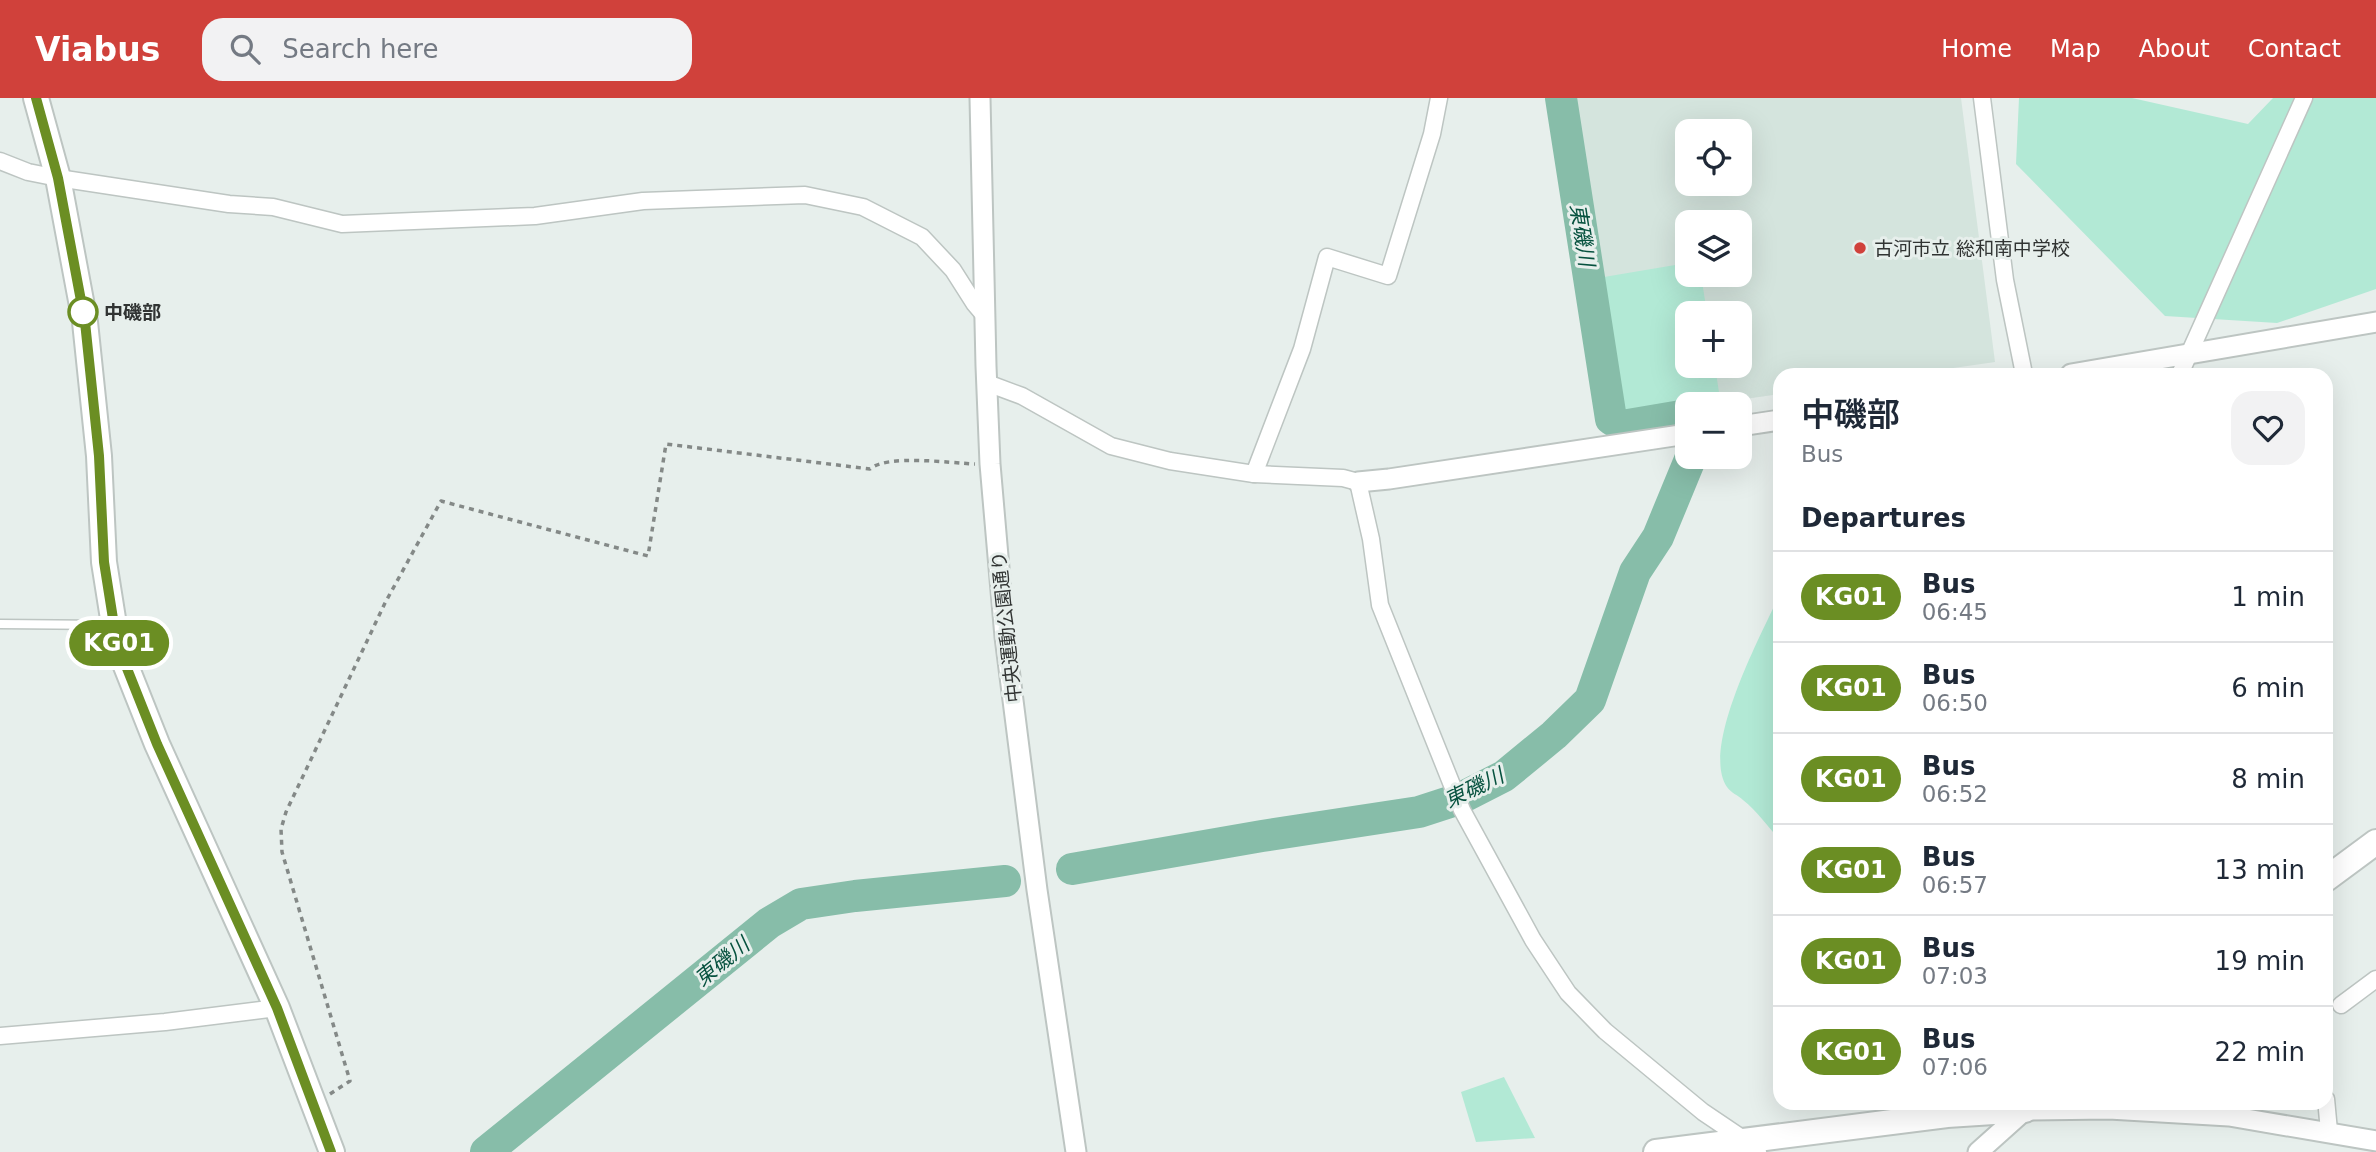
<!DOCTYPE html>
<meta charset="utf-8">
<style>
:root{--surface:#fff;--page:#f2f2f3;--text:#1f2937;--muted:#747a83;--line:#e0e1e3;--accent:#d0413b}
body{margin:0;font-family:"DejaVu Sans","Noto Sans JP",sans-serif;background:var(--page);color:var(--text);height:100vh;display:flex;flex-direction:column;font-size:26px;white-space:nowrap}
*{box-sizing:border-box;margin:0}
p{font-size:23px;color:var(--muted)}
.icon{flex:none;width:38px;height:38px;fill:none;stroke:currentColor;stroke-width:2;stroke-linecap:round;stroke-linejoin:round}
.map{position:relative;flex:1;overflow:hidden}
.details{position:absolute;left:1773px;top:270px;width:560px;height:742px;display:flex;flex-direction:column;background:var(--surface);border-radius:21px;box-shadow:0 7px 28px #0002}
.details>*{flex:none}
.badge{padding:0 14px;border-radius:23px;font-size:24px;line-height:46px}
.controls{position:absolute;left:1675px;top:21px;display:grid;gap:14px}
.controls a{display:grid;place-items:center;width:77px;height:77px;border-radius:14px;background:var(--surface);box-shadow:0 7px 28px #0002;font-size:35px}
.map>.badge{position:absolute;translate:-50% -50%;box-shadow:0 0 0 4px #fff}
h2{padding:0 28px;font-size:26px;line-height:63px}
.round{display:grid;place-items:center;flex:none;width:74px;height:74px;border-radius:21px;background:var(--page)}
.head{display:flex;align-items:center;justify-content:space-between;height:119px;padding:0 28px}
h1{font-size:33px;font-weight:600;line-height:52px}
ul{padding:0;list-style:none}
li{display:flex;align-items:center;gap:21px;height:91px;padding:0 28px;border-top:2px solid var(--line)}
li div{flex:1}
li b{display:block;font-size:26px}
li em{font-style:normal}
li .badge{min-width:77px;font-weight:700;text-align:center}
header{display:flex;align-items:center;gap:42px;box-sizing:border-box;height:98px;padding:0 35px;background:var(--accent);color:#fff}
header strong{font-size:33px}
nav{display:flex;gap:38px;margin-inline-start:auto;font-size:24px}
.search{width:490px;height:63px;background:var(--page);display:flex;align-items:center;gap:18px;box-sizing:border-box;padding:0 24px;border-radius:21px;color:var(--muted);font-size:26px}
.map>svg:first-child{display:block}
.built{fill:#d4e4dd;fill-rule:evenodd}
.green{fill:#b2e9d5}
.water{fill:#87bda9;stroke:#6d9486;stroke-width:2}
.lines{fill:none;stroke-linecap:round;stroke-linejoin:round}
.river{stroke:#87bda9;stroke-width:32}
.service-casing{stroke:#bdc5c2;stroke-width:11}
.minor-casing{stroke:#bdc5c2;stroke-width:19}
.tertiary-casing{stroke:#bdc5c2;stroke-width:23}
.primary-casing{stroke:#bdc5c2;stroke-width:28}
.trunk-casing{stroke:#bdc5c2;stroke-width:28}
.path{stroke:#848987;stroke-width:3.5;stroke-dasharray:5 5;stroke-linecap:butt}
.service{stroke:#fff;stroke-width:8}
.minor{stroke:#fff;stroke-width:16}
.tertiary{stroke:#fff;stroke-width:19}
.primary{stroke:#fff;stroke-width:24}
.trunk{stroke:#fff;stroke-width:24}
.line-casing{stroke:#fff;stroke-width:16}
.line{stroke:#6b8e23;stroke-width:10}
.poi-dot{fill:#d0413b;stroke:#e7efec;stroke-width:2.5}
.stop-dot{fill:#fff;stroke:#6b8e23;stroke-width:3.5}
.labels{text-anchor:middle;stroke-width:6;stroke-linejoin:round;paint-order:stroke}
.poi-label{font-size:19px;fill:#313433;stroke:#e7efec;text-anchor:start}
.stop-label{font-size:19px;font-weight:bold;fill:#313433;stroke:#e7efec;text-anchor:start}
.street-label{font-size:19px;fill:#313433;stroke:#e7efec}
.water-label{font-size:21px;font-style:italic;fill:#07523f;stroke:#e7efec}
</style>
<header>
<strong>Viabus</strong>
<div class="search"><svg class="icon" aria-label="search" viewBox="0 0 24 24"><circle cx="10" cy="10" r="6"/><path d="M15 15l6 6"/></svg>Search here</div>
<nav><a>Home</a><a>Map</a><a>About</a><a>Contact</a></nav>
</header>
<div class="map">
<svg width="2376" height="1054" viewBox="0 0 2376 1054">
<rect width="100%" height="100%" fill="#e7efec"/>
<path class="built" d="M1567,0H1961L1995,264L1912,276H1780V296L1710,306H1687V310L1614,320ZM1687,33H1740V86H1687ZM1687,124H1740V177H1687ZM1687,215H1740V268H1687Z"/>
<g class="green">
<path d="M2019,0H2132L2248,26L2273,0H2376V191L2277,225L2165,218L2016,66Z"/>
<path d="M1687,165V177H1701L1707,215H1687V268H1715L1720,301L1615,316L1598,180Z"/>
<path d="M1780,496V742C1768,729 1757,713 1743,702C1738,697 1731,695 1727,689C1700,650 1762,535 1780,496Z"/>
<path d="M1504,979L1535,1040L1476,1044L1461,994Z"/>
</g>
<path class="water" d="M506,1031L513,1040L496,1054H477Z"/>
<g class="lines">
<g class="river">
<path d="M1561,0L1611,321L1622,328L1681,318L1687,320"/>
<path d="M1072,771L1262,738L1419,714L1459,701L1504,678L1554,637L1590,602L1635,474L1658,439L1691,359"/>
<path d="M486,1054L769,825L801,806L855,798L1005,783"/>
</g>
<g class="service-casing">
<path id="service" d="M0,526L111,527"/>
</g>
<g class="minor-casing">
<g id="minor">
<path d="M1982,0L2005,182L2024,276"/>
<path d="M0,63L28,74L58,80L229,106L273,109L342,126L535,118L643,103L805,97L863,109L922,139L953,172L974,205L985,218"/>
<path d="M2180,276L2304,0"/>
<path d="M987,285L1022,298L1111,348L1170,363L1254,376L1343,380L1358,384L1371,441L1380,507L1462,712L1533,842L1568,895L1605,933L1703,1014L1746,1043L1758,1054"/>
<path d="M1254,376L1302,251L1327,159L1388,178L1432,36L1439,0"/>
<path d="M2341,907L2376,881"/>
<path d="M0,938L165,924L277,910"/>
<path d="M2326,1001L2329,1033"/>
</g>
</g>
<g class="tertiary-casing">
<g id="tertiary">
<path d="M980,0L986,268L990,366L1005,539L1037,792L1076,1054"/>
<path d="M2071,276L2376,224"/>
<path d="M1740,328L1780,322"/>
<path d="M1358,384L1389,381L1687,336"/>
<path d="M1978,1054L2025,1012L2109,1011L2229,1018L2376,1043"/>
</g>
</g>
<g class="primary-casing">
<g id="primary">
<path d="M2326,781L2376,744"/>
<path d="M1656,1054L1947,1017L2025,1012L2034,1004"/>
</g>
</g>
<g class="trunk-casing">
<path id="trunk" d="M36,0L58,80L85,224L99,358L104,464L114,527L124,563L157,646L277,910L332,1054"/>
</g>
<path class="path" d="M330,996L350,983L282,754L281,731L286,714L385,505L441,403L648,458L666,346L870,371C887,356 950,365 975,366"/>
<use href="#service" class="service"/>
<use href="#minor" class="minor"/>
<use href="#tertiary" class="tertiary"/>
<use href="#primary" class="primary"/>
<use href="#trunk" class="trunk"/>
</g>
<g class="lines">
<g class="line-casing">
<path id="line" d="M36,0L58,80L85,224L99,358L104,464L114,527L124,563L157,646L277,910L331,1054"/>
</g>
<use href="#line" class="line"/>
</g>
<circle class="poi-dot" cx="1860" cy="150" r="7"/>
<circle class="stop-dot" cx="83" cy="214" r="14"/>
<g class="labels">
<g class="poi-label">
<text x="1874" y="157">古河市立 総和南中学校</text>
</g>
<g class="stop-label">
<text x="104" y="221">中磯部</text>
</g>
<g class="street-label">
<text transform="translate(1006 529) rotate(-96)" y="7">中央運動公園通り</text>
</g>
<g class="water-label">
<text transform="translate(1582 137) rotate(81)" y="7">東磯川</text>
<text transform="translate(1474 690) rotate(-26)" y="7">東磯川</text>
<text transform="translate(722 864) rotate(-39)" y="7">東磯川</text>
</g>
</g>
</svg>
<div class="controls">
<a><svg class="icon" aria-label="locate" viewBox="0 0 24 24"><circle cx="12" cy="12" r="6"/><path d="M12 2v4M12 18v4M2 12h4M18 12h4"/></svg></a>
<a><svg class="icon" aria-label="layers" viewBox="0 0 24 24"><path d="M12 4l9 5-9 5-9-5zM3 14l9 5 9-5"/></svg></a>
<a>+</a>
<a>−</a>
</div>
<b class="badge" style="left:119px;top:545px;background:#6b8e23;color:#fff">KG01</b>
<section class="details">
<div class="head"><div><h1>中磯部</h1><p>Bus</p></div><a class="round"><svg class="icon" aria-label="heart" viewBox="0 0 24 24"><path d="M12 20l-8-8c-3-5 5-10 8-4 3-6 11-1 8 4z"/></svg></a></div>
<h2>Departures</h2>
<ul>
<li><span class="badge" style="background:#6b8e23;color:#fff">KG01</span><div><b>Bus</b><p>06:45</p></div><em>1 min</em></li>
<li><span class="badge" style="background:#6b8e23;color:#fff">KG01</span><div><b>Bus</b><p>06:50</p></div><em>6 min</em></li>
<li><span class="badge" style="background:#6b8e23;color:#fff">KG01</span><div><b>Bus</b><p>06:52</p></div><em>8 min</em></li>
<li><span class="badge" style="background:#6b8e23;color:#fff">KG01</span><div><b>Bus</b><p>06:57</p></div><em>13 min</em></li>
<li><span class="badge" style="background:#6b8e23;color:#fff">KG01</span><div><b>Bus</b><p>07:03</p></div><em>19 min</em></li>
<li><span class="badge" style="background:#6b8e23;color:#fff">KG01</span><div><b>Bus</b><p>07:06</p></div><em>22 min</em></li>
</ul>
</section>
</div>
